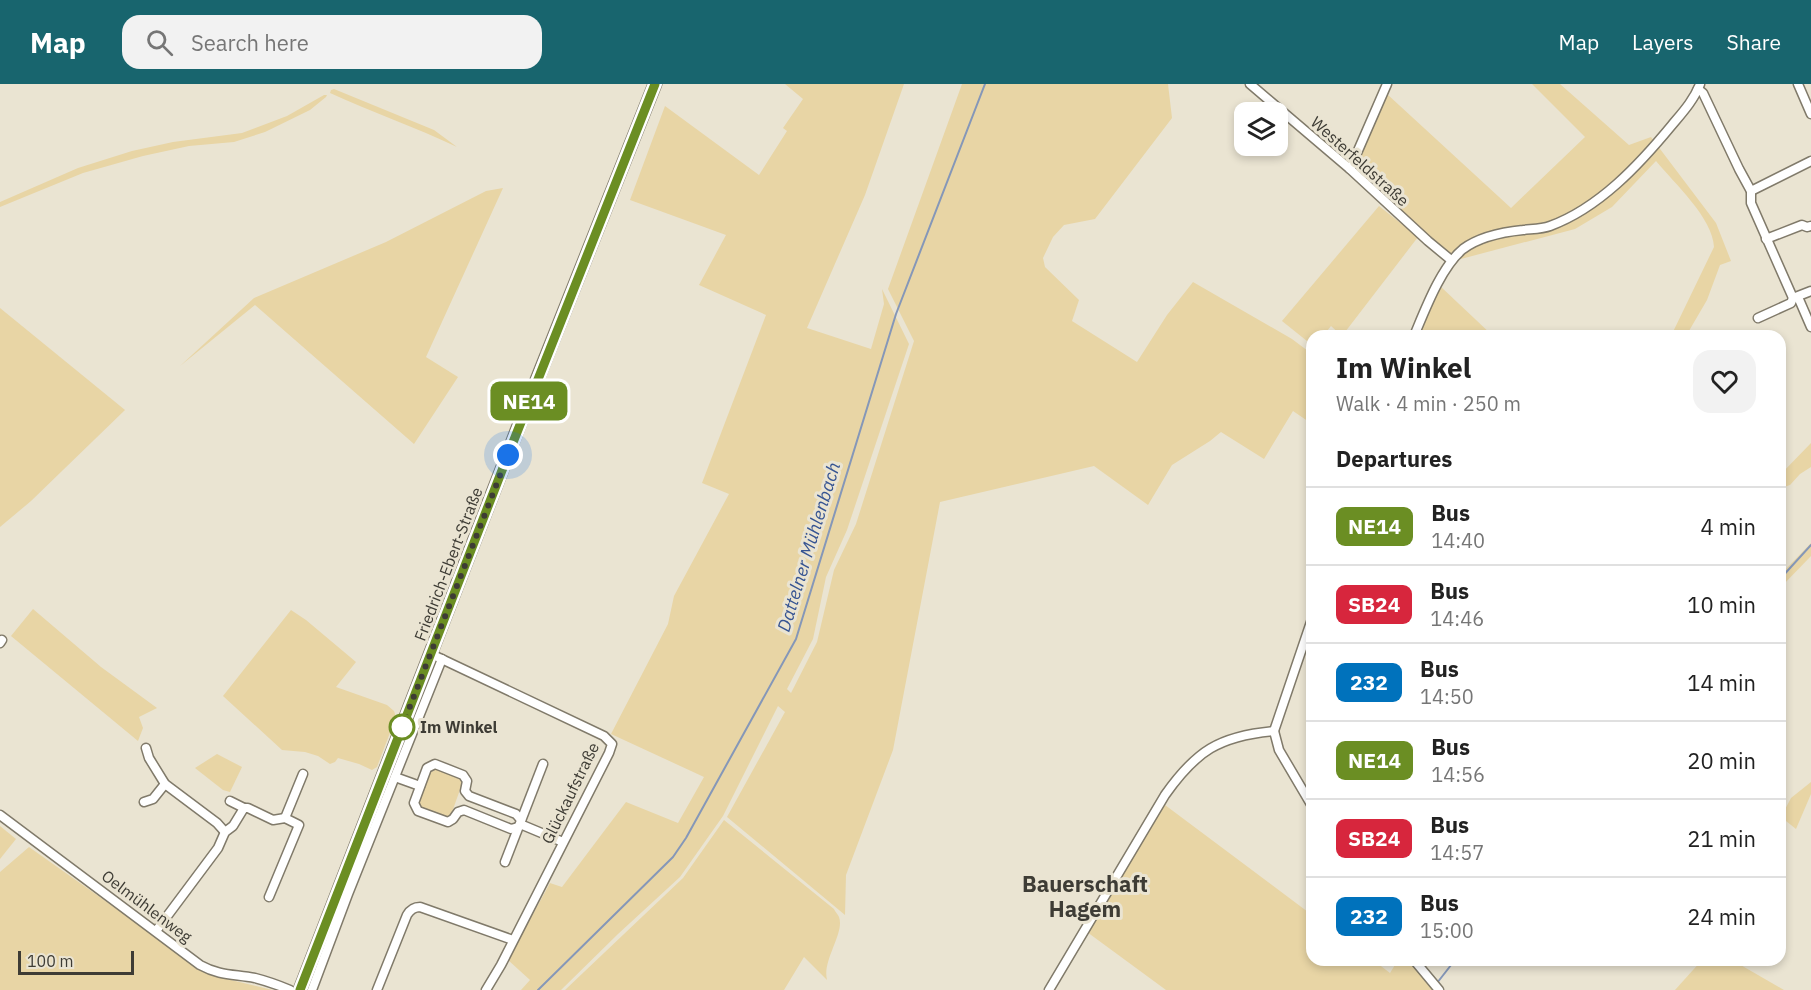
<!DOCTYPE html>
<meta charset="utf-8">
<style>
:root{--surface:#fff;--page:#f2f2f2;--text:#222;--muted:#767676;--line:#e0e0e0;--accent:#18656e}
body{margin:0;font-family:"IBM Plex Sans",sans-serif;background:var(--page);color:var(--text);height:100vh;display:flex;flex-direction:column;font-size:22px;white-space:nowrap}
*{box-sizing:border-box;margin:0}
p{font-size:20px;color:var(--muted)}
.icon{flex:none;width:33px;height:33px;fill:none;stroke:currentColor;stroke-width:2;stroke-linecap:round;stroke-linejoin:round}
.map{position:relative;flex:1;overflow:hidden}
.panel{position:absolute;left:1306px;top:246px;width:480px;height:636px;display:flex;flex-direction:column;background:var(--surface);border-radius:18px;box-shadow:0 3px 9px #0003}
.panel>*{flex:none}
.badge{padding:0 12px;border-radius:9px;font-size:21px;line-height:39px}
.tools{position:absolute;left:1234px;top:18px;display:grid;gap:12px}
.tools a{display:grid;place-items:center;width:54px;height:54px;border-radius:12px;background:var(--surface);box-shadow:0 3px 9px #0003;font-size:30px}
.scale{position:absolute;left:18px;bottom:15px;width:116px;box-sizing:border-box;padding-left:6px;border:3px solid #3e3c35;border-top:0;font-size:16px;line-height:21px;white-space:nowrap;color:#3e3c35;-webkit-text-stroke:4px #eae4d2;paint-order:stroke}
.you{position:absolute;width:30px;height:30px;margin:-15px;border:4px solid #fff;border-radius:50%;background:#1a73e8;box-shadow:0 0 0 9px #1a73e833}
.map>.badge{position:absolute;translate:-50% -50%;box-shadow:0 0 0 3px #fff}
h2{padding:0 30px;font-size:22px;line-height:54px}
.round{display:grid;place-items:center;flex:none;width:63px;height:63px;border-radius:18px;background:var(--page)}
.overview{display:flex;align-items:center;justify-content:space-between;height:102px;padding:0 30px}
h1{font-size:28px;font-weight:700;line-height:45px}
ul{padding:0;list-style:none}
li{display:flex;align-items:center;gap:18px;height:78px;padding:0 30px;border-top:2px solid var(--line)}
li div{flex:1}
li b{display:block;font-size:22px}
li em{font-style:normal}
li .badge{min-width:66px;font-weight:700;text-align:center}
header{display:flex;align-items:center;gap:36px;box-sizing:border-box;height:84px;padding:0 30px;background:var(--accent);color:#fff}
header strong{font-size:28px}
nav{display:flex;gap:33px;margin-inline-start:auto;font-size:21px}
.search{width:420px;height:54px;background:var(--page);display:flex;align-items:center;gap:15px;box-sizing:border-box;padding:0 21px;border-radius:18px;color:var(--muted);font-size:22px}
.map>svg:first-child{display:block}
.green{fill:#e8d5a5}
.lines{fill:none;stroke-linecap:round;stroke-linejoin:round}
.stream{stroke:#8597b8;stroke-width:2}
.minor-casing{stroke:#807a6a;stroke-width:11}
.primary-casing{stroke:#807a6a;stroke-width:15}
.minor{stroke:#fff;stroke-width:8}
.primary{stroke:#fff;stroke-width:12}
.line-casing{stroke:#fff;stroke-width:14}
.line{stroke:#6b8e23;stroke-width:9}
.walk{stroke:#3e3c35;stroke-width:6;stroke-dasharray:0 10.8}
.stop-dot{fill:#fff;stroke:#6b8e23;stroke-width:3}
.labels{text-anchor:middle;stroke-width:6;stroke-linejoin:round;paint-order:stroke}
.street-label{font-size:16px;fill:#3e3c35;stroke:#eae4d2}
.stop-label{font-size:16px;font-weight:bold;fill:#3e3c35;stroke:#eae4d2;text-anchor:start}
.water-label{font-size:18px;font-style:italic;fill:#365492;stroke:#eae4d2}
.district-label{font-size:22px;font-weight:bold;fill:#3e3c35;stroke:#eae4d2}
</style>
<header>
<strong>Map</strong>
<div class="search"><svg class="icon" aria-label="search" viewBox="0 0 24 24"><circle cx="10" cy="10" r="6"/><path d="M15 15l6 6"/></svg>Search here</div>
<nav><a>Map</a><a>Layers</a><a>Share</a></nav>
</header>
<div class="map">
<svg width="1811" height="906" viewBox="0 0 1811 906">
<rect width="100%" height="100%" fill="#eae4d2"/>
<g class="green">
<path d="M785,0H904L865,111L807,244L871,265L884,220L882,205L909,260L847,446L826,493L813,555L787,605L791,609L817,558L834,486L856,440L914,257L888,205L962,0H1168L1172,34L1095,135L1064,141L1053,153L1043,174L1045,183L1079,216L1072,237L1137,278L1167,231L1193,198L1292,255L1312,270V340L1293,327L1264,375L1221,348L1210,357L1172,381L1148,421L1094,382L940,418L893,666L846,791L845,831L727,733L785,628L778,622L723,732L680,793L618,850L561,906H521L530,896L508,876L550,799L562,803L626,718L678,739L704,693L611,650L668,540L674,512L729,410L702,399L766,231L699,201L726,151L630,116L665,22L759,91L787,47L783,44L803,15Z"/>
<path d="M1532,0H1560L1629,61L1651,53L1716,139L1731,177L1720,181L1707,216L1686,252H1671L1714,163C1713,134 1674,99 1656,77L1612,123L1575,145L1457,176L1441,164L1353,85L1387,10L1511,124L1585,53Z"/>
<path d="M334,5L434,46L457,63C415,43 372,28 330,9L331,6Z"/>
<path d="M324,11H327L326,13L310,26L265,48L234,58L189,62L143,72L83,89L0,123V118L78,84L132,67L173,58L242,49L287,32Z"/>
<path d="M503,104L426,273L458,293L414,360L255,221L180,282L254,214L386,158L486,107Z"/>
<path d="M1379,122L1418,153L1342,252L1331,242L1323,252H1312V261L1282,237Z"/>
<path d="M1440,202L1493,252H1419Z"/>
<path d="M0,224L125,326L31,417L0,443Z"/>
<path d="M1811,359V383L1800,390L1790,401L1781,404V390Z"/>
<path d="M1811,459V472L1781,503V490Z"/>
<path d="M33,525L101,583L157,624L139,633L143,644L138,657L11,552Z"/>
<path d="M291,526L306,536L356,578L336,603L387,621L394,627L396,633L377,683L372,686L359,680L338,674L335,678L330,680L318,672L305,668L282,666L223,612Z"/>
<path d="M217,670L242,683L230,708L223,706L195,684Z"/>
<path d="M437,685L460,694L462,700L451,731L444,733L422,724L419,718L431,688Z"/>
<path d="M1811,698V710L1796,745L1781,733L1791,714Z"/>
<path d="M1165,721L1312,831V876H1373L1390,889L1398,876H1408L1434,906H1166L1087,848Z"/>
<path d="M724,736L834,825C834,826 839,832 839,833C845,849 822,876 827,896L804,873L784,906H565L683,794Z"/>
<path d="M0,742L16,755L0,775Z"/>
<path d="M29,763L210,891L273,906H0V788Z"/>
<path d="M1702,876H1732L1784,906H1675Z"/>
</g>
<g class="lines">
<g class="stream">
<path d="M1780,495L1811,461"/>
<path d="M1437,899L1455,876"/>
<path d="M538,906L673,773L686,754L796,555L896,230L985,0"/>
</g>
<g class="minor-casing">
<g id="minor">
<path d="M1250,0L1350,85L1428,157L1451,176"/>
<path d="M1798,0L1811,30"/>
<path d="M1698,5L1703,9L1739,85L1751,107V119L1793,214"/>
<path d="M1350,85L1387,0"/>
<path d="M1751,107L1811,77"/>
<path d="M1766,155L1802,141L1807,143L1811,142"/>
<path d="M1798,213L1811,243"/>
<path d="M1758,234L1791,219L1793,214L1811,207"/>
<path d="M1414,252C1425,226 1441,183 1463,165C1479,153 1503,148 1523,146C1531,145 1542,145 1550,142C1599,124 1639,81 1672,41C1682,29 1694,16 1700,0"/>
<path d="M0,559L2,556"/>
<path d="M431,570L604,652L612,660L609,669L501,881L486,906"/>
<path d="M1274,647L1312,535"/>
<path d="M1274,647L1279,666L1312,722"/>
<path d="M146,664L149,674L165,700L217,739L225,748"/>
<path d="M395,693L420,702"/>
<path d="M230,717L244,724"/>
<path d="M144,718L153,715L165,700"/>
<path d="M0,731L200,881C220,892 234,890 255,894C267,897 278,901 290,906"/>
<path d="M285,734L303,690"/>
<path d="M520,740L563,758"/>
<path d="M518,743L511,745L464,726L458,728L453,735L448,738L418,727L414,719L427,684L435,680L463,691L467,697L465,707L469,712L516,730L521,736"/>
<path d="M505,778L543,680"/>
<path d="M156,847L218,764L225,748L233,742L244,724H248L273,736L285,734L299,741L269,813"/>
<path d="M1414,876L1439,906"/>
<path d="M312,906L348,810L442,575"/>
<path d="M377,906L407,831C410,826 414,823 420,823L513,856"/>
<path d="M1049,906L1165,711C1196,667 1219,652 1274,647"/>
</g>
</g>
<g class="primary-casing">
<path id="primary" d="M300,906L525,326L655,0"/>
</g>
<use href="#minor" class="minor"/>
<use href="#primary" class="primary"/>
</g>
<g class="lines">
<g class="line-casing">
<path id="line" d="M300,906L508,371L655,0"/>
</g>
<use href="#line" class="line"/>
<path class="walk" d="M402,643L508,371"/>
</g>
<circle class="stop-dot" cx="402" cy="643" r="12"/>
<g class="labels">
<g class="street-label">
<text transform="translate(1360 77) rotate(42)" y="6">Westerfeldstraße</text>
<text transform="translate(448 480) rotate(-69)" y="6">Friedrich-Ebert-Straße</text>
<text transform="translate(570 709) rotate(-64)" y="6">Glückaufstraße</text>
<text transform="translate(147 822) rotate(37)" y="6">Oelmühlenweg</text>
</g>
<g class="stop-label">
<text x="420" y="649">Im Winkel</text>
</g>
<g class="water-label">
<text transform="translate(809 463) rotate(-73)" y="6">Dattelner Mühlenbach</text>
</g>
<g class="district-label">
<text x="1085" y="808">Bauerschaft<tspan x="1085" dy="25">Hagem</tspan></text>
</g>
</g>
</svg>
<div class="tools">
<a><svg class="icon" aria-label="layers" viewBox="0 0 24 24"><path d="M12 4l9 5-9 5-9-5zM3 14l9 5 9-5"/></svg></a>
</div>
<div class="scale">100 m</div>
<div class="you" style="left:508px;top:371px"></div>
<b class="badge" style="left:529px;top:317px;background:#6b8e23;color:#fff">NE14</b>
<section class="panel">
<div class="overview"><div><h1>Im Winkel</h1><p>Walk · 4 min · 250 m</p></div><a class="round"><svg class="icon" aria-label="heart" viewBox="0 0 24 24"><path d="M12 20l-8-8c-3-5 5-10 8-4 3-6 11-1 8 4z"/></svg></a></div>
<h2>Departures</h2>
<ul>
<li><span class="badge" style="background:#6b8e23;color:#fff">NE14</span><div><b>Bus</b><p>14:40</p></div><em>4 min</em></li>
<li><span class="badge" style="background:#d7263d;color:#fff">SB24</span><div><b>Bus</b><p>14:46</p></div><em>10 min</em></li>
<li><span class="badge" style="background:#0072bc;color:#fff">232</span><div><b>Bus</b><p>14:50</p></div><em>14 min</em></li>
<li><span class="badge" style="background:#6b8e23;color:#fff">NE14</span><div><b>Bus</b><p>14:56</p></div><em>20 min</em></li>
<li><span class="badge" style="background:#d7263d;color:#fff">SB24</span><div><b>Bus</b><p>14:57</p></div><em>21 min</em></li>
<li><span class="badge" style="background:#0072bc;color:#fff">232</span><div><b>Bus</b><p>15:00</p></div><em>24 min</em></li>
</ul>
</section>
</div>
